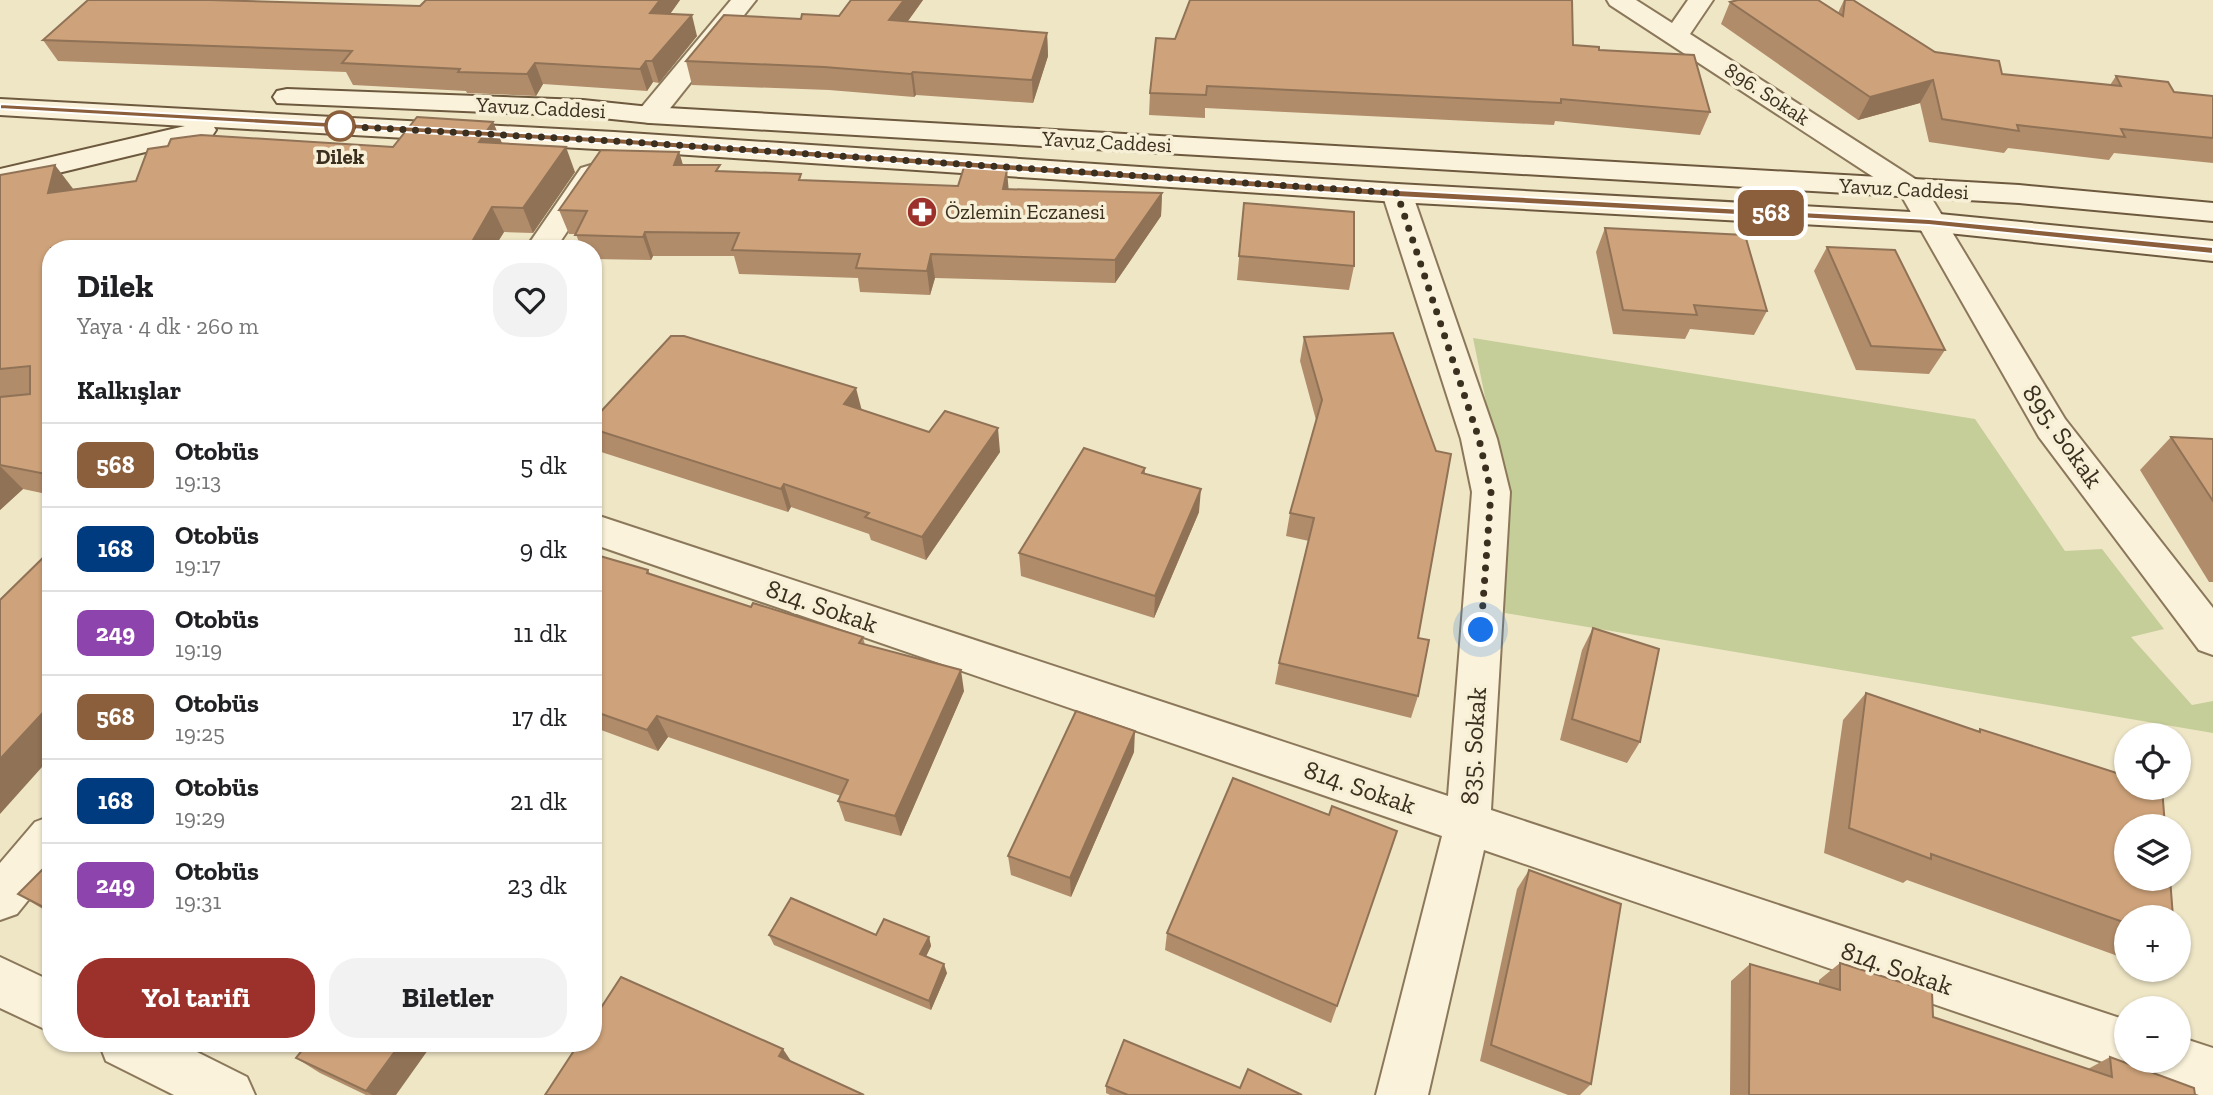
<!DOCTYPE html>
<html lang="tr">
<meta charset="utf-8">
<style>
:root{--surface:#fff;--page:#f2f2f2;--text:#202124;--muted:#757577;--line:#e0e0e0;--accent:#9c302a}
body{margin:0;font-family:"Zilla Slab",serif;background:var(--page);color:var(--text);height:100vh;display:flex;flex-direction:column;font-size:26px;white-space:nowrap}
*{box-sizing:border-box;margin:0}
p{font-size:23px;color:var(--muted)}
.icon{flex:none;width:38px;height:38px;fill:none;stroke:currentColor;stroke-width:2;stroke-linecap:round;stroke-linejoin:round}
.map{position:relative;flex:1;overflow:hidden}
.sheet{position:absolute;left:42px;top:240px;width:560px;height:812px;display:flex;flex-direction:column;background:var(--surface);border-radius:28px;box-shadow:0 2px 5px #0004}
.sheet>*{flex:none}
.badge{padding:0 14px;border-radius:10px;font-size:24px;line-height:46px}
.fabs{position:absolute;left:2114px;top:723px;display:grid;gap:14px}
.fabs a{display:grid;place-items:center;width:77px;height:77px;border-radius:50%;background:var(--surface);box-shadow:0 2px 5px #0004;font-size:35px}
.you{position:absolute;width:35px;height:35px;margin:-18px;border:5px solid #fff;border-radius:50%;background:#1a73e8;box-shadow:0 0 0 10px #1a73e833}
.map>.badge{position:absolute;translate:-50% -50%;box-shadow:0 0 0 4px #fff}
h2{padding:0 35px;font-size:26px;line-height:63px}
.round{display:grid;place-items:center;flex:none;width:74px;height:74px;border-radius:28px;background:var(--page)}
.summary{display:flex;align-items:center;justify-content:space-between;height:119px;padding:0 35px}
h1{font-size:33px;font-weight:800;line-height:52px}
.primary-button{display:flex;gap:14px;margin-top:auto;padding:14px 35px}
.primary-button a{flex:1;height:80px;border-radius:28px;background:var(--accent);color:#fff;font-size:28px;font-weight:800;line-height:80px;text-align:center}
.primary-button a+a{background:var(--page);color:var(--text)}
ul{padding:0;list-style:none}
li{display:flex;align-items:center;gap:21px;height:84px;padding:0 35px;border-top:2px solid var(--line)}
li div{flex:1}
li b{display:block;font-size:26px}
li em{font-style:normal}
li .badge{min-width:77px;font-weight:700;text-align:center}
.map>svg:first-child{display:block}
.green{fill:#c5ce99}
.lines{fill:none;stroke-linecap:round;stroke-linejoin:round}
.street-casing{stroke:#8b785b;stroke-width:4}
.secondary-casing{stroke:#6d593e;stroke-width:4}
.street{fill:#faf2da;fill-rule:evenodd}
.secondary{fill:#faf2da;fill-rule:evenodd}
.wall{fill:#b18c6a}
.shaded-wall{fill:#907256}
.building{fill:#cea37b;stroke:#907256;stroke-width:2}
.line{fill:#8b5e3c;stroke:#fff;stroke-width:2}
.walk{stroke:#3b2f1f;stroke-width:7;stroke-dasharray:0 12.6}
.stop-dot{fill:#fff;stroke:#8b5e3c;stroke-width:3.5}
.labels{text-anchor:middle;stroke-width:7;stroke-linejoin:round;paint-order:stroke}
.far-street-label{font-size:21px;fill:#3b2f1f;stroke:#f7efd6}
.far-stop-label{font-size:21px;font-weight:bold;fill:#3b2f1f;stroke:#f7efd6}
.far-poi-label{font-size:21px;fill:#3b2f1f;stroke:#f7efd6;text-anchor:start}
.street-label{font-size:26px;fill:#3b2f1f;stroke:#f7efd6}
</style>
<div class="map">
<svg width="2213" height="1095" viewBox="0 0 2213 1095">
<rect width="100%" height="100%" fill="#efe6c6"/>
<path class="green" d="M1473,338L1975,419L2065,551L2102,549L2164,629L2131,637L2192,705L2213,701V733L1505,613L1503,485Z"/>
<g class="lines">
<g class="street-casing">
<g id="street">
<path d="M731,0H756L660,121L650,123L640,121L636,115L640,109Z"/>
<path d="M1607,0H1636L1672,23L1688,0H1713L1690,34L1923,184L2065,419L2213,608V655L2199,650L2039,437L1901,195L1610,5Z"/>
<path d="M591,165L601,168L606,174L556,248H526L581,168Z"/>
<path d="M1397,184L1408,187L1412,193L1497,439L1510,492L1491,810L2126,1020V1060H2145L2144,1063L2126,1070L1484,850L1428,1095H1376L1442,836L593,544V514L1448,796L1472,492L1461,439L1382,193L1386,187Z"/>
<path d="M51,816V872L17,914L0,920V863L35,822Z"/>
<path d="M0,957L51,981V1032L0,1008Z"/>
<path d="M2179,1037L2213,1048V1095H2199L2154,1078L2147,1060H2179Z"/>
<path d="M99,1043H179L247,1077L255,1095H174L106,1061Z"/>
</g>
</g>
<g class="secondary-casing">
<g id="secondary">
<path d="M287,89L583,100L650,107L2019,185L2213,203V221L2019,203L650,123L583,116L277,103L273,97L277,91Z"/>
<path d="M0,99L614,132L1397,184L1929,213L2213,241V261L1929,231L1397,202L614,150L214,127L216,130L212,136L0,187V169L185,126L0,115Z"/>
</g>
</g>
<use href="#street" class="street"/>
<use href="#secondary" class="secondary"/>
</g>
<g class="wall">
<path d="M426,0H680L670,14L697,36L659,83L653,82L647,91L543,84L536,96L467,93L466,91L353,85L346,72L58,61L43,40L420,6Z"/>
<path d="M851,0H923L908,21L1047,33L1048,56L1033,103L916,95L914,97L829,90L692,85L686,61L801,19L839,16Z"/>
<path d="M1844,0H1853L1935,52L2002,74L2110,85L2116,76L2174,92L2213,96V163L2114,153L2109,160L2008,148L2004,153L1929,142L1920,103L1858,120L1721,24L1730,2L1838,13Z"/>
<path d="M1175,39L1573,45L1599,50L1710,112L1700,135L1555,121L1554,125L1205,108V118L1149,115L1150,93Z"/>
<path d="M493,122L502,143L575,172L533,233L504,232L494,248H51V495L23,489L0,510V175L73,189L393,147Z"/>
<path d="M679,152L683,165L721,171L803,181L1009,189L1162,193L1161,216L1115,283L935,278L930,295L860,292L858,278L739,274L734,256H653L651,260L593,259V248H581L576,234H569L559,210Z"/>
<path d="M1244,203L1354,266L1349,290L1237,280Z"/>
<path d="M1605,228L1767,311L1754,335L1690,329L1685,339L1613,334L1596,252Z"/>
<path d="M1827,247L1945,350L1929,374L1856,370L1814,271Z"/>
<path d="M1304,337L1418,638V696L1411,718L1275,684L1279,663L1309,541L1286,536L1290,513L1316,420L1300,361Z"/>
<path d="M861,410L929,432L1000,452L926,560L871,540L869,534L791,507L788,512L598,451L593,441V420Z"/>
<path d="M2171,437L2213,439V582H2209L2140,470Z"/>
<path d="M1145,468V474L1199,512L1154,618L1021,576L1019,553Z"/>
<path d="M593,550L596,555L648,570L650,574L751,607L863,637L865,645L964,691L901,836L845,821L838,801L841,796L668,737L658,751L593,727Z"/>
<path d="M1593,628L1640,742L1627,763L1560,740L1582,650Z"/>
<path d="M1866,693L1978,731L1980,729L2126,917V959L1907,880L1903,883L1824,853L1843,720Z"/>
<path d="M1134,752L1071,897L1011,875L1008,856Z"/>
<path d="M1329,815L1337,1006L1331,1023L1165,950L1167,933Z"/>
<path d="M51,861V914L18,894Z"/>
<path d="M1529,870L1591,1084L1580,1095H1568L1480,1061L1517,889Z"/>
<path d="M769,935H876L929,937L931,946L926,956L947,973L931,1010L774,945Z"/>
<path d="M1840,963L1933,1017L2088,1069L2110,1057L2195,1095H1730L1731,981L1750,964L1819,984V980Z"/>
<path d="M296,1058L396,1095H366L320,1073Z"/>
<path d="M1106,1086L1240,1088L1302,1095H1110L1106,1093Z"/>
</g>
<g class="shaded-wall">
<path d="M660,0H680L656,34L650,13Z"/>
<path d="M904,0H923L892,43L889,20Z"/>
<path d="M692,15L697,36L659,83L652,61Z"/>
<path d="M1047,33L1048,56L1033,103L1032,80Z"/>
<path d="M646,61L653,82L647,91L640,69Z"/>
<path d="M535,63L543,84L536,96L527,74Z"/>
<path d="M913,72L916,95L914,97L911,74Z"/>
<path d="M1933,80L1920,103L1858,120L1870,97Z"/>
<path d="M493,122L503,146L479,142Z"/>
<path d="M566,147L575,172L533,233L523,208Z"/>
<path d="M679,152L686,176L674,165Z"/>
<path d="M55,165L74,190L48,193Z"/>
<path d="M1007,170L1009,194L1003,189Z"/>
<path d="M1162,193L1161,216L1115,283V260Z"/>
<path d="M492,207L504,232L494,248H470L469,247Z"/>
<path d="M645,232L653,256L651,260L643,237Z"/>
<path d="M931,254L935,278L930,295L927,271Z"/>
<path d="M856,388L862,411L844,404Z"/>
<path d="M998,428L1000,452L926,560L922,537Z"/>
<path d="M0,466L23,489L0,510Z"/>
<path d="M784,484L791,507L788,512L781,489Z"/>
<path d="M1201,489L1199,512L1154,618L1155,596Z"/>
<path d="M961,670L964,691L901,836L895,816Z"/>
<path d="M51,704V757L0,814V759Z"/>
<path d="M657,716L668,737L658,751L647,730Z"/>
<path d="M1135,731L1134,752L1071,897L1070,878Z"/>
<path d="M929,937L931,946L923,963L920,954Z"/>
<path d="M944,964L947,973L931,1010L929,1001Z"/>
<path d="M401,1043H433L396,1095H372L366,1091Z"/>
<path d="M783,1049L793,1064L779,1056Z"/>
</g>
<g class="building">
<path d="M88,0H210L420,6L426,0H660L650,13L692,15L652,61H646L640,69L535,63L527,74L458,72L460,69L342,63L352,51L43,40Z"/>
<path d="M851,0H904L889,20L1047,33L1032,80L913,72L911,74L824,67L686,61L724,15L801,19L802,14L839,16Z"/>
<path d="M1190,0H1572L1573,45L1599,47V50L1694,55L1710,112L1561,99V103L1207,86L1206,95L1150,93L1156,38L1175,39Z"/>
<path d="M1738,0H1818L1843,16L1845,0H1853L1935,52L1999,61L2002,74L2121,86L2116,76L2168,82L2174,92L2213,96V138L2121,129L2125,137L2017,125L2019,131L1942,119L1933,80L1870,97L1730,2Z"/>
<path d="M417,117L493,122L479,142L566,147L523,208L492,207L469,247L407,245L406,248H51V475L0,465V397L30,394V366L0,369V175L55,165L48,193L136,181L148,149L168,146L171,139L201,135L393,147Z"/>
<path d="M601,150L679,152L674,165H720L716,171L801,174L799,180L958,186L964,167L1007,170L1003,189L1162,193L1115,260L931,254L927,271L856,268L860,254L732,250L739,233L645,232L643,237L575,235L587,211L559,210Z"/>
<path d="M1244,203L1354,212V266L1239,256Z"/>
<path d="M1605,228L1745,235L1767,311L1694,305L1697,315L1623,310Z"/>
<path d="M1827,247L1895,250L1945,350L1871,346Z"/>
<path d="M1393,333L1436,451L1451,454L1418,638L1429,640L1418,696L1279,663L1314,518L1290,513L1322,400L1304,337Z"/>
<path d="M671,336H684L856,388L844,404L929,432L945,411L998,428L922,537L865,517L869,513L784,484L781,489L593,429V420Z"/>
<path d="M2171,437L2213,439V501Z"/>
<path d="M1084,448L1145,468L1142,473L1201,489L1155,596L1019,553Z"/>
<path d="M51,550V704L0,759V600Z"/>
<path d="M593,554L648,570L647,573L751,607L753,603L863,637L859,643L961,670L895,816L838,801L848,780L657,716L647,730L593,711Z"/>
<path d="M1593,628L1659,649L1640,742L1572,719Z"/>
<path d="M1866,693L1980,732V729L2126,776V788H2162L2165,826H2126V878H2170L2173,917H2126V923L1931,854V859L1849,828Z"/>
<path d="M1076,711L1135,731L1070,878L1008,856Z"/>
<path d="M1233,778L1329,815L1332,806L1397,831L1337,1006L1167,933Z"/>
<path d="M51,861V911L18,894Z"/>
<path d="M1529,870L1621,904L1591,1084L1491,1045Z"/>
<path d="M791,898L876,935L884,919L929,937L920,954L944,964L929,1001L769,935Z"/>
<path d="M1840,963L1932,992L1933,1017L2112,1077L2110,1057L2194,1088L2195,1095H1749L1750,964L1840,990Z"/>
<path d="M621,977L783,1049L779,1056L864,1095H545L579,1043H593V1020Z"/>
<path d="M1124,1040L1240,1088L1248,1069L1302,1095H1128L1106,1086Z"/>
<path d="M308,1043H401L366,1091L296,1058Z"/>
</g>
<path class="line" d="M0,104L614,138L1397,190L1929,219L2213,247V254L1929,225L1397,197L614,144L0,109Z"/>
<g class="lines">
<path class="walk" d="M340,126L614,141L1397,193L1479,439L1491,492L1481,630"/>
</g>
<defs>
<g id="pharmacy-disc" transform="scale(1.575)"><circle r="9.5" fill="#9c302a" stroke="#f7efd6"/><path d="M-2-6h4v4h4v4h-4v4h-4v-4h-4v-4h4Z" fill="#fff"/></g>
</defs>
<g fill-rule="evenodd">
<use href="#pharmacy-disc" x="922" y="212"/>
</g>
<circle class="stop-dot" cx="340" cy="126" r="14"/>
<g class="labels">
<g class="far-street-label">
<text transform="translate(1767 94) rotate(33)" y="7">896. Sokak</text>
<text transform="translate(541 108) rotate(3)" y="7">Yavuz Caddesi</text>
<text transform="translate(1107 142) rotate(3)" y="7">Yavuz Caddesi</text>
<text transform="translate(1904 189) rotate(3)" y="7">Yavuz Caddesi</text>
</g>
<g class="far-stop-label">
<text x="340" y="164">Dilek</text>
</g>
<g class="far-poi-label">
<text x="945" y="219">Özlemin Eczanesi</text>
</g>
<g class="street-label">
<text transform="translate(2063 436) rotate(55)" y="9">895. Sokak</text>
<text transform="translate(822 606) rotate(19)" y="9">814. Sokak</text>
<text transform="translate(1473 746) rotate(-86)" y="9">835. Sokak</text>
<text transform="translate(1360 787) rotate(19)" y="9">814. Sokak</text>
<text transform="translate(1897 968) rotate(19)" y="9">814. Sokak</text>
</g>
</g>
</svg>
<div class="fabs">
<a><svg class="icon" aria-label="locate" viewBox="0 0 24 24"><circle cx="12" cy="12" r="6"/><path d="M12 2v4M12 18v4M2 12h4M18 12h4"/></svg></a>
<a><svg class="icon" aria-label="layers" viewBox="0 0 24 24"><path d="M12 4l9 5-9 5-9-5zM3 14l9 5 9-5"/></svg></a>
<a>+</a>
<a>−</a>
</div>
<div class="you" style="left:1481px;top:630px"></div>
<b class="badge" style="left:1771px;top:213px;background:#8b5e3c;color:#fff">568</b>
<section class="sheet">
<div class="summary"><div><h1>Dilek</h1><p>Yaya · 4 dk · 260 m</p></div><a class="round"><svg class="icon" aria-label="heart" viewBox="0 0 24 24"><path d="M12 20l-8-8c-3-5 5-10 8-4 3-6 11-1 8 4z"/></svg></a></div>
<h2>Kalkışlar</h2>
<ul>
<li><span class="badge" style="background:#8b5e3c;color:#fff">568</span><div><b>Otobüs</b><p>19:13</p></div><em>5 dk</em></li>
<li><span class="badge" style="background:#003b80;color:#fff">168</span><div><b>Otobüs</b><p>19:17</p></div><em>9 dk</em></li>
<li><span class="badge" style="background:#8e44ad;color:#fff">249</span><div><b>Otobüs</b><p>19:19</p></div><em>11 dk</em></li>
<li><span class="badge" style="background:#8b5e3c;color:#fff">568</span><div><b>Otobüs</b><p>19:25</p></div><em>17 dk</em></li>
<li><span class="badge" style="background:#003b80;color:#fff">168</span><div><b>Otobüs</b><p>19:29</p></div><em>21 dk</em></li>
<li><span class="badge" style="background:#8e44ad;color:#fff">249</span><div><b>Otobüs</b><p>19:31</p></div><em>23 dk</em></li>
</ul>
<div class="primary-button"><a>Yol tarifi</a><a>Biletler</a></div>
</section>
</div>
